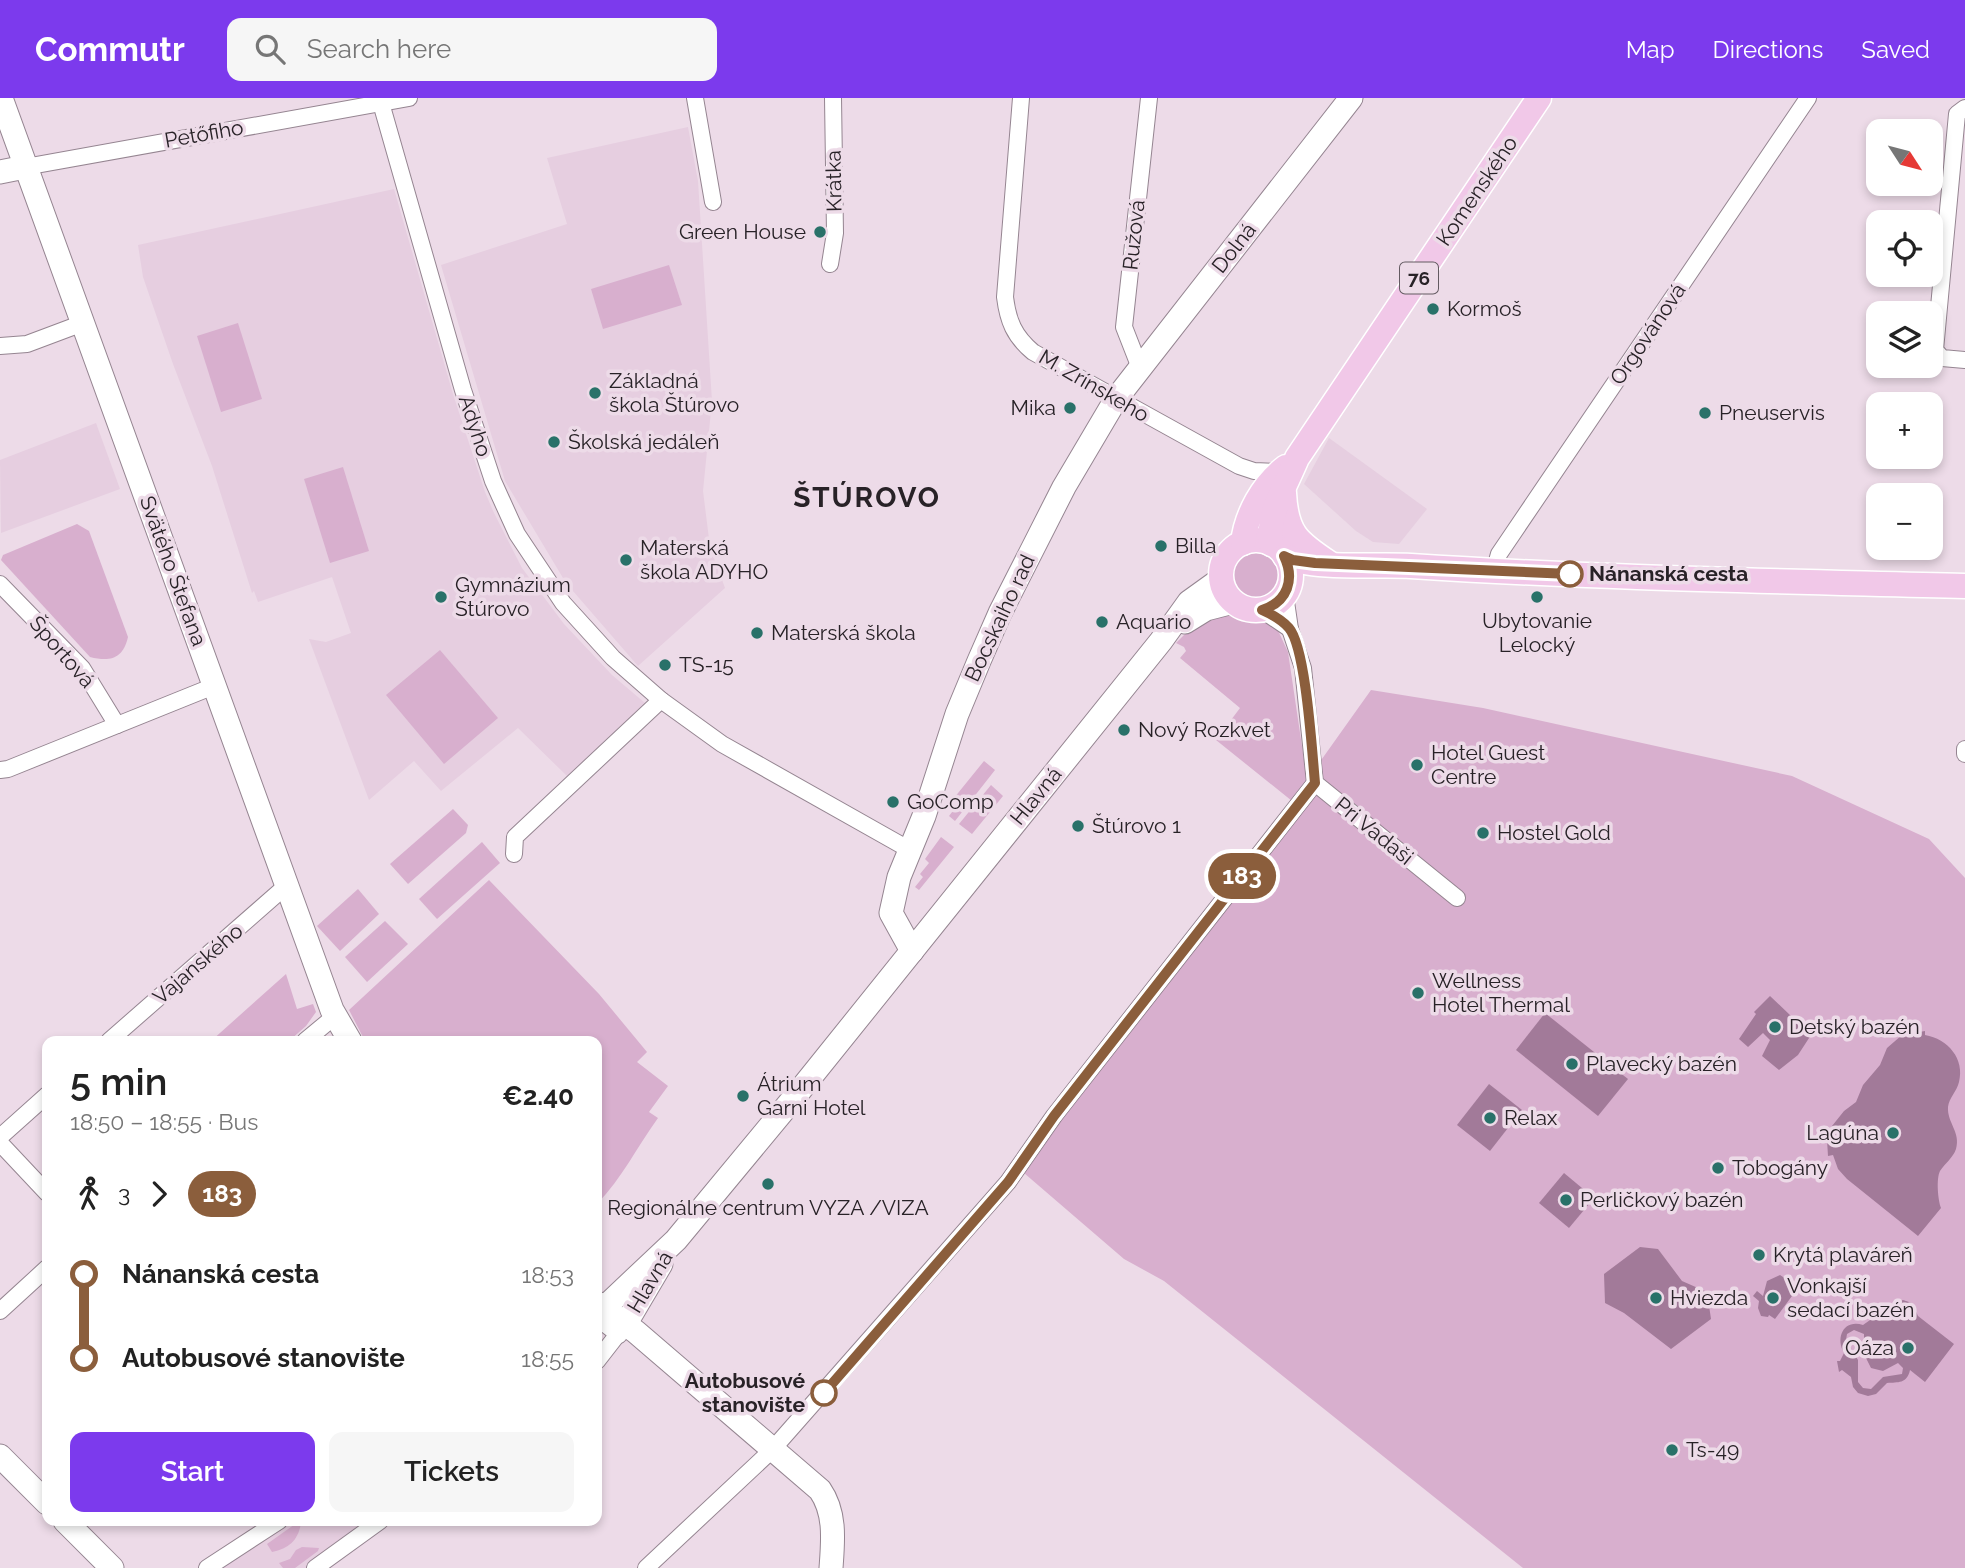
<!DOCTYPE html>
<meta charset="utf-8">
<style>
:root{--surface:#fff;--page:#f6f6f6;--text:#222;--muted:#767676;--accent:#7c3aed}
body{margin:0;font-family:Raleway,sans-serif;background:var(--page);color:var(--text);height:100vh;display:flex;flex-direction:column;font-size:26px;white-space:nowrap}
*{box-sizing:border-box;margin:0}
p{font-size:23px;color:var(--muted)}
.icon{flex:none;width:38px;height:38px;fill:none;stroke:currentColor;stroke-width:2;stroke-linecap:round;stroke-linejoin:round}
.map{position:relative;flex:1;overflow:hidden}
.panel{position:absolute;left:42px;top:938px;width:560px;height:490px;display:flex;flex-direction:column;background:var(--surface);border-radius:14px;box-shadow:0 4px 10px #0003}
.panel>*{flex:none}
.badge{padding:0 14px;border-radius:23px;font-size:24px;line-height:46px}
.needle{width:46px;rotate:126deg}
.controls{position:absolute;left:1866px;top:21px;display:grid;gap:14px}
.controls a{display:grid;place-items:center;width:77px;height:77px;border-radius:14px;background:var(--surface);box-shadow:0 4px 10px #0003;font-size:35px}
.map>.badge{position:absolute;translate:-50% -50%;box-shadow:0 0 0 4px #fff}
.legs{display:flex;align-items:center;gap:10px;height:77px;padding:0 28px;font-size:23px}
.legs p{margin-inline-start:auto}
.headline{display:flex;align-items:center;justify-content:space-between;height:119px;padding:0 28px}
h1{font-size:38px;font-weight:600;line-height:52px}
.primary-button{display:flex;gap:14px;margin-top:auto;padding:14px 28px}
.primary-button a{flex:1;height:80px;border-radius:14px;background:var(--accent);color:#fff;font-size:28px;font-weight:600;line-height:80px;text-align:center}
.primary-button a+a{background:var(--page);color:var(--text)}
ul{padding:0 28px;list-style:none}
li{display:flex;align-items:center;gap:24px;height:84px;font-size:26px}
li i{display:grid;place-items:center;width:10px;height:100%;margin:0 9px;background:currentColor}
li i::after{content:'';width:18px;height:18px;margin:-9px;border:5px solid;border-radius:50%;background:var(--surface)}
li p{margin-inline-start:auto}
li:first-child i{background:linear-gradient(#0000 50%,currentColor 0)}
li:last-child i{background:linear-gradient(currentColor 50%,#0000 0)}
header{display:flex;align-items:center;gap:42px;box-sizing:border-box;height:98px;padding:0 35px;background:var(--accent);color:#fff}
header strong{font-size:33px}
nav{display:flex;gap:38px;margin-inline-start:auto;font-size:24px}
.search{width:490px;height:63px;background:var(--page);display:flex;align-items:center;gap:18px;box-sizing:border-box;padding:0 24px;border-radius:14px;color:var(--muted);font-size:26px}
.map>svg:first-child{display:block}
.built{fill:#e6cee0}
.green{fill:#d8afce}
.water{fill:#a27a99;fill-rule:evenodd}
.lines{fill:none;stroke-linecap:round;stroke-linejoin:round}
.street-casing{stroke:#958591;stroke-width:18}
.secondary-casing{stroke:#958591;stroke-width:25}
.primary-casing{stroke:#fff;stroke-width:27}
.street{stroke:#fff;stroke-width:16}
.secondary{stroke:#fff;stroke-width:23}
.primary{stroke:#f1c8e8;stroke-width:24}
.line-1-casing{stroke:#fff;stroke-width:16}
.line-1{stroke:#8b5e3c;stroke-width:10}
.poi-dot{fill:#297169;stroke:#eddbe8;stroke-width:2.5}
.stop-1-dot{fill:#fff;stroke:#8b5e3c;stroke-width:3.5}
.labels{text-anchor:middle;stroke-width:7;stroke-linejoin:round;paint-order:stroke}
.shield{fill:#eddbe8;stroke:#635a61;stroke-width:2}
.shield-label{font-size:19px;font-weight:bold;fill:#282227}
.street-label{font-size:21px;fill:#282227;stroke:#eddbe8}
.poi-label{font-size:21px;fill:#282227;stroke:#eddbe8;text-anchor:start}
.stop-label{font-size:21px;font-weight:bold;fill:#282227;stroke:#eddbe8;text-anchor:start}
.district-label{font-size:28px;font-weight:bold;letter-spacing:2px;fill:#282227;stroke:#eddbe8}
</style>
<header>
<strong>Commutr</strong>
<div class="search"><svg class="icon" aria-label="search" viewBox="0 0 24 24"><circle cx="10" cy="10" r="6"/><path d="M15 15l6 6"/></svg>Search here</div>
<nav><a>Map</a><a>Directions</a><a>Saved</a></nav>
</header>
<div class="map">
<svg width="1965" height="1470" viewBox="0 0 1965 1470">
<rect width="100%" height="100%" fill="#eddbe8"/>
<g class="built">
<path d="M688,29L698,83L712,303L703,393L710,449L725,490L638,568L566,485L505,383L441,167L567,126L547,60Z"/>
<path d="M394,91L453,296L485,394L494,415L522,470L564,526L612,577L645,605L567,678L518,630L441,693L414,663L369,702L309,541L326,544L351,535L332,479L258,504L254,493L252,495L212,368L173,266L143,179L138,147Z"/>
<path d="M96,325L120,391L1,435L0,362Z"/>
<path d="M1329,340L1427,411L1399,446L1373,444L1356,433L1304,386Z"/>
<path d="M269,1423H395L330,1470H198Z"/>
</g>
<g class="green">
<path d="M669,167L682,207L603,231L591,191Z"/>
<path d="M238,225L262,301L221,314L197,238Z"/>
<path d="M343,369L369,453L330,465L304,381Z"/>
<path d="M77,426L89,433L128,539C123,561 110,564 90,559L1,462L3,457Z"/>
<circle cx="1256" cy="478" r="25"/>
<path d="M1219,513L1240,514L1252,520L1259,518L1275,526L1288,554L1307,682L1371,592L1483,610L1792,678L1929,741L1965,780V1470H1523L1164,1183L1124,1161L1024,1075L1018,1057L1292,703L1216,642L1240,610L1180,560L1186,553L1184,549L1176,545L1192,529Z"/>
<path d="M440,552L498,620L444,666L386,597Z"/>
<path d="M984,663L995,672L955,723L949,718L959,705L954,700Z"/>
<path d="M991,687L1003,698L972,736L959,726Z"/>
<path d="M453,711L468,727L466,735L408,786L390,766Z"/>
<path d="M941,739L954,749L919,792L915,789L923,779L920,776L929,765L925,761Z"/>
<path d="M482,744L500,765L437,821L419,801Z"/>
<path d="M489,782L599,896L647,954L637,964L668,988L649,1014L658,1020C637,1049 622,1080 597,1106V943H365L349,912Z"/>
<path d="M358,791L379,816L340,853L317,828Z"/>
<path d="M385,823L408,846L367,884L345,859Z"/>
<path d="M286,876L297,911L313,906L316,914L306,928L289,943H211Z"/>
<path d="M298,1424L301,1425C298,1443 289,1450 272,1454L267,1446Z"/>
<path d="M302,1449L319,1450L318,1453L295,1470H283L279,1465L290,1461L296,1452Z"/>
</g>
<g class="water">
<path d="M1770,898L1811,937L1798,957L1779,972L1762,958L1770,942L1763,935L1748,949L1739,941L1756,916L1754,914Z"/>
<path d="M1545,915L1628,981L1598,1018L1516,952Z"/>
<path d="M1925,933V937C1948,941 1965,961 1959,984C1957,993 1949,1000 1948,1009C1947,1025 1961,1034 1956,1051C1953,1060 1945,1065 1940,1073C1936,1081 1938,1102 1941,1110L1918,1138L1847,1081L1838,1071L1833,1057L1828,1058L1827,1042L1832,1028L1844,1013L1856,1004L1863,987L1880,967L1887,950L1902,937Z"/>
<path d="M1489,986L1522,1012L1490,1053L1457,1027Z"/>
<path d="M1564,1075L1594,1100L1569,1130L1539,1105Z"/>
<path d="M1640,1149L1658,1151L1682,1183L1707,1194L1711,1221L1671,1251L1624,1215L1605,1205L1604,1176Z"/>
<path d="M1780,1177L1792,1185V1198L1775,1221L1769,1217L1768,1219L1761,1218L1758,1210L1759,1203L1753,1198L1757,1193L1763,1198L1767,1183Z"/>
<path d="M1903,1202L1912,1205L1918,1218L1954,1246L1925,1284L1910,1272C1907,1286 1898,1284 1887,1285L1876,1296L1868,1298L1858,1295L1853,1289L1851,1279L1842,1272L1839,1274L1837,1263H1840L1844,1255C1835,1239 1844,1221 1863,1227L1894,1205ZM1854,1232L1864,1236V1256L1871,1270L1883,1273L1898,1265L1903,1270L1902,1276L1883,1279L1871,1291L1863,1290L1858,1284V1262L1846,1242L1847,1236Z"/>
</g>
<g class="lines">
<g class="street-casing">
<g id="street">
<path d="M695,0L713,104"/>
<path d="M1021,0L1005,199C1008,223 1014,238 1033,254L1239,368L1254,373L1279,374"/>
<path d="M381,5L463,292L493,383L517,436L563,505L613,560L661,602L722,646L910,752"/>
<path d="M1965,10L1957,16L1935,252L1942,260L1965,262"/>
<path d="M25,69L409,0"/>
<path d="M830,166L835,135L833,0"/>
<path d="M0,248L27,246L83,225"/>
<path d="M1140,270L1124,229L1149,0"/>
<path d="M1494,474L1499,456L1808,0"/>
<path d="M0,486L82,570L117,627"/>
<path d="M1285,497L1290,531L1303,570L1315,685L1457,800"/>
<path d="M1262,512L1290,531"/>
<path d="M1965,651V656"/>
<path d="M0,672L8,671L214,588"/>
<path d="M514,756L515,739L661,602"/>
<path d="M109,943L286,788"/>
<path d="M305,943L335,918"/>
<path d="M0,1039L47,997"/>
<path d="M0,1045L47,1095"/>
<path d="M0,1213L47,1170"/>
<path d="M597,1220L619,1237"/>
<path d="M597,1263L625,1227"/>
<path d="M207,1470L279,1423"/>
<path d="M315,1470L380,1423"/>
<path d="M646,1470L772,1352L1008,1084L1054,1018L1315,685"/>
</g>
</g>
<g class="secondary-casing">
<g id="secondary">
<path d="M1,0L332,912L350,943"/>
<path d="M0,74L25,69"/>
<path d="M1185,524L1206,511L1233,504"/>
<path d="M912,853L891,815L899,779L924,718L957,616L979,563L1000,515L1064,389L1116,301L1351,0"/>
<path d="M597,1205L636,1234L820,1392C836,1415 833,1443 831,1470"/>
<path d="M604,1210L676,1142L797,996L1161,543L1189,504L1221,481"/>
<path d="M625,1227L661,1166"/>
<path d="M0,1358L47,1405"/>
<path d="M65,1423L112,1470"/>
</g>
</g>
<g class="primary-casing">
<g id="primary">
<path d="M1284,395C1286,435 1297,444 1329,465"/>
<circle cx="1256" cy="477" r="35"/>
<path d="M1243,445C1246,417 1263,386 1286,369"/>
<path d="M1271,446C1267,416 1286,387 1297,360L1539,0"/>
<path d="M1285,458C1314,472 1377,466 1411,468C1595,480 1780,483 1965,488"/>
</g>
</g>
<use href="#street" class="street"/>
<use href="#secondary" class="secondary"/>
<use href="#primary" class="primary"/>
</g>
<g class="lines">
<g class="line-1-casing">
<path id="line-1" d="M824,1295L1008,1084L1054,1018L1315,685C1312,654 1306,550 1289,530C1282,522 1271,516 1262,512C1288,504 1295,481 1284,458L1293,462L1315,465L1570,476"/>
</g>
<use href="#line-1" class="line-1"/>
</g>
<g class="poi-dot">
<circle cx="820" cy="134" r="7"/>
<circle cx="1433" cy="211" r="7"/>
<circle cx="595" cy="295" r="7"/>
<circle cx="1070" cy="310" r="7"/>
<circle cx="1705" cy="315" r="7"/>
<circle cx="554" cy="344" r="7"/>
<circle cx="1161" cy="448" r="7"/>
<circle cx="626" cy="462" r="7"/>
<circle cx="441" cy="499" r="7"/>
<circle cx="1537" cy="499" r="7"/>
<circle cx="1102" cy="524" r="7"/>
<circle cx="757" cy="535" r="7"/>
<circle cx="665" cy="567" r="7"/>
<circle cx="1124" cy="632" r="7"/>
<circle cx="1417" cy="667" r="7"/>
<circle cx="893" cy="704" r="7"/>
<circle cx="1078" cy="728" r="7"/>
<circle cx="1483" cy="735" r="7"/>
<circle cx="1418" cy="895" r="7"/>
<circle cx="1775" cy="929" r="7"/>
<circle cx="1572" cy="966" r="7"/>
<circle cx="743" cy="998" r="7"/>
<circle cx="1490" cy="1020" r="7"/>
<circle cx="1893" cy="1035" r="7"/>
<circle cx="1718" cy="1070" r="7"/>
<circle cx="768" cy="1086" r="7"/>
<circle cx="1566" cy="1102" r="7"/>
<circle cx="1759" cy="1157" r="7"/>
<circle cx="1656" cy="1200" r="7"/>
<circle cx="1773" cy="1200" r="7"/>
<circle cx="1908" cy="1250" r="7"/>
<circle cx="1672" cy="1352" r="7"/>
</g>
<g class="stop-1-dot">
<circle cx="1570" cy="476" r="12"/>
<circle cx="824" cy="1295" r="12"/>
</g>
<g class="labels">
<rect class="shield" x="1400" y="164.5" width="38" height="31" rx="5"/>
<g class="shield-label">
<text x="1419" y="187">76</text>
</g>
<g class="street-label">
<text transform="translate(204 36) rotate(-10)" y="7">Petőfiho</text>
<text transform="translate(834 83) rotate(-91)" y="7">Krátka</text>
<text transform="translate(1477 93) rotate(-56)" y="7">Komenského</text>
<text transform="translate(1134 137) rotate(-84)" y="7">Ružová</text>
<text transform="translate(1234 150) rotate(-52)" y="7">Dolná</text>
<text transform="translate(1648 236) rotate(-56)" y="7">Orgovánová</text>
<text transform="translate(1094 288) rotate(30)" y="7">M. Zrínskeho</text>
<text transform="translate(475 328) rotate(72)" y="7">Adyho</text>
<text transform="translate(173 473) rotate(70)" y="7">Svätého Štefana</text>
<text transform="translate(1000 520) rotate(-65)" y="7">Bocskaiho rad</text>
<text transform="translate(62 554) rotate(49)" y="7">Športová</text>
<text transform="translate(1036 698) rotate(-51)" y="7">Hlavná</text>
<text transform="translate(1374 733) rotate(39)" y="7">Pri Vadaši</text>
<text transform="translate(198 866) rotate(-41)" y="7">Vajanského</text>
<text transform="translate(650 1184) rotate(-59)" y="7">Hlavná</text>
</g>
<g class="poi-label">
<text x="806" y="141" text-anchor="end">Green House</text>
<text x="1447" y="218">Kormoš</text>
<text x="609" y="290">Základná<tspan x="609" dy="24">škola Štúrovo</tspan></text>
<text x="1056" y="317" text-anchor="end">Mika</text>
<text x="1719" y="322">Pneuservis</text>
<text x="568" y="351">Školská jedáleň</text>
<text x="1175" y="455">Billa</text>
<text x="640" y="457">Materská<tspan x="640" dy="24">škola ADYHO</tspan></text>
<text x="455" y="494">Gymnázium<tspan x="455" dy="24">Štúrovo</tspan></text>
<text x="1537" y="530" text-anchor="middle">Ubytovanie<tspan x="1537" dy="24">Lelocký</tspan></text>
<text x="1116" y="531">Aquario</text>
<text x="771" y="542">Materská škola</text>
<text x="679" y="574">TS-15</text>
<text x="1138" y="639">Nový Rozkvet</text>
<text x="1431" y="662">Hotel Guest<tspan x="1431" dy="24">Centre</tspan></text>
<text x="907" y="711">GoComp</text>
<text x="1092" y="735">Štúrovo 1</text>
<text x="1497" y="742">Hostel Gold</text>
<text x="1432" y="890">Wellness<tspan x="1432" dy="24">Hotel Thermal</tspan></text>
<text x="1789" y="936">Detský bazén</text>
<text x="1586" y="973">Plavecký bazén</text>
<text x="757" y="993">Átrium<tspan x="757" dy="24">Garni Hotel</tspan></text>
<text x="1504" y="1027">Relax</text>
<text x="1879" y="1042" text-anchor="end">Lagúna</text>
<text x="1732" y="1077">Tobogány</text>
<text x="1580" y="1109">Perličkový bazén</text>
<text x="768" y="1117" text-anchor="middle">Regionálne centrum VYZA /VIZA</text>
<text x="1773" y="1164">Krytá plaváreň</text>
<text x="1787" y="1195">Vonkajší<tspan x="1787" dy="24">sedací bazén</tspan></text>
<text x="1670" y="1207">Hviezda</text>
<text x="1894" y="1257" text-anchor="end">Oáza</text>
<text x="1686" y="1359">Ts-49</text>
</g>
<g class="stop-label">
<text x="1589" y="483">Nánanská cesta</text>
<text x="805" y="1290" text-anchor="end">Autobusové<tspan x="805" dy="24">stanovište</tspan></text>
</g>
<g class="district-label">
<text x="867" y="409">ŠTÚROVO</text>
</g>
</g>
</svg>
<div class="controls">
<a><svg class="needle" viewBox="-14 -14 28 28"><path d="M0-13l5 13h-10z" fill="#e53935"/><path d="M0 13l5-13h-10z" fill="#767676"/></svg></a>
<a><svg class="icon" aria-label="locate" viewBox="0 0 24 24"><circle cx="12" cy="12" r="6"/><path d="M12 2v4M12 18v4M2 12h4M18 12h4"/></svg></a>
<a><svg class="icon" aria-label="layers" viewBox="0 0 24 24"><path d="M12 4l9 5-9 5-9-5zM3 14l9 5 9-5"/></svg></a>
<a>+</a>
<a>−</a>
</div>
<b class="badge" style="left:1242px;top:778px;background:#8b5e3c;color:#fff">183</b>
<section class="panel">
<div class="headline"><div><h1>5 min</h1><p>18:50 – 18:55 · Bus</p></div><b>€2.40</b></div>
<div class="legs"><svg class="icon" aria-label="walk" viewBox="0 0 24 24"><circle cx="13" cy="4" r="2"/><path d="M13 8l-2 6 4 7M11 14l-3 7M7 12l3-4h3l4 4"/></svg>3<svg class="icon" aria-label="forward" viewBox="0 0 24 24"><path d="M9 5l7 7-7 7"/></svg><b class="badge" style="background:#8b5e3c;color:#fff">183</b></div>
<ul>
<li><i style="color:#8b5e3c"></i><b>Nánanská cesta</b><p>18:53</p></li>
<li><i style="color:#8b5e3c"></i><b>Autobusové stanovište</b><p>18:55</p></li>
</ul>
<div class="primary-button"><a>Start</a><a>Tickets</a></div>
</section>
</div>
